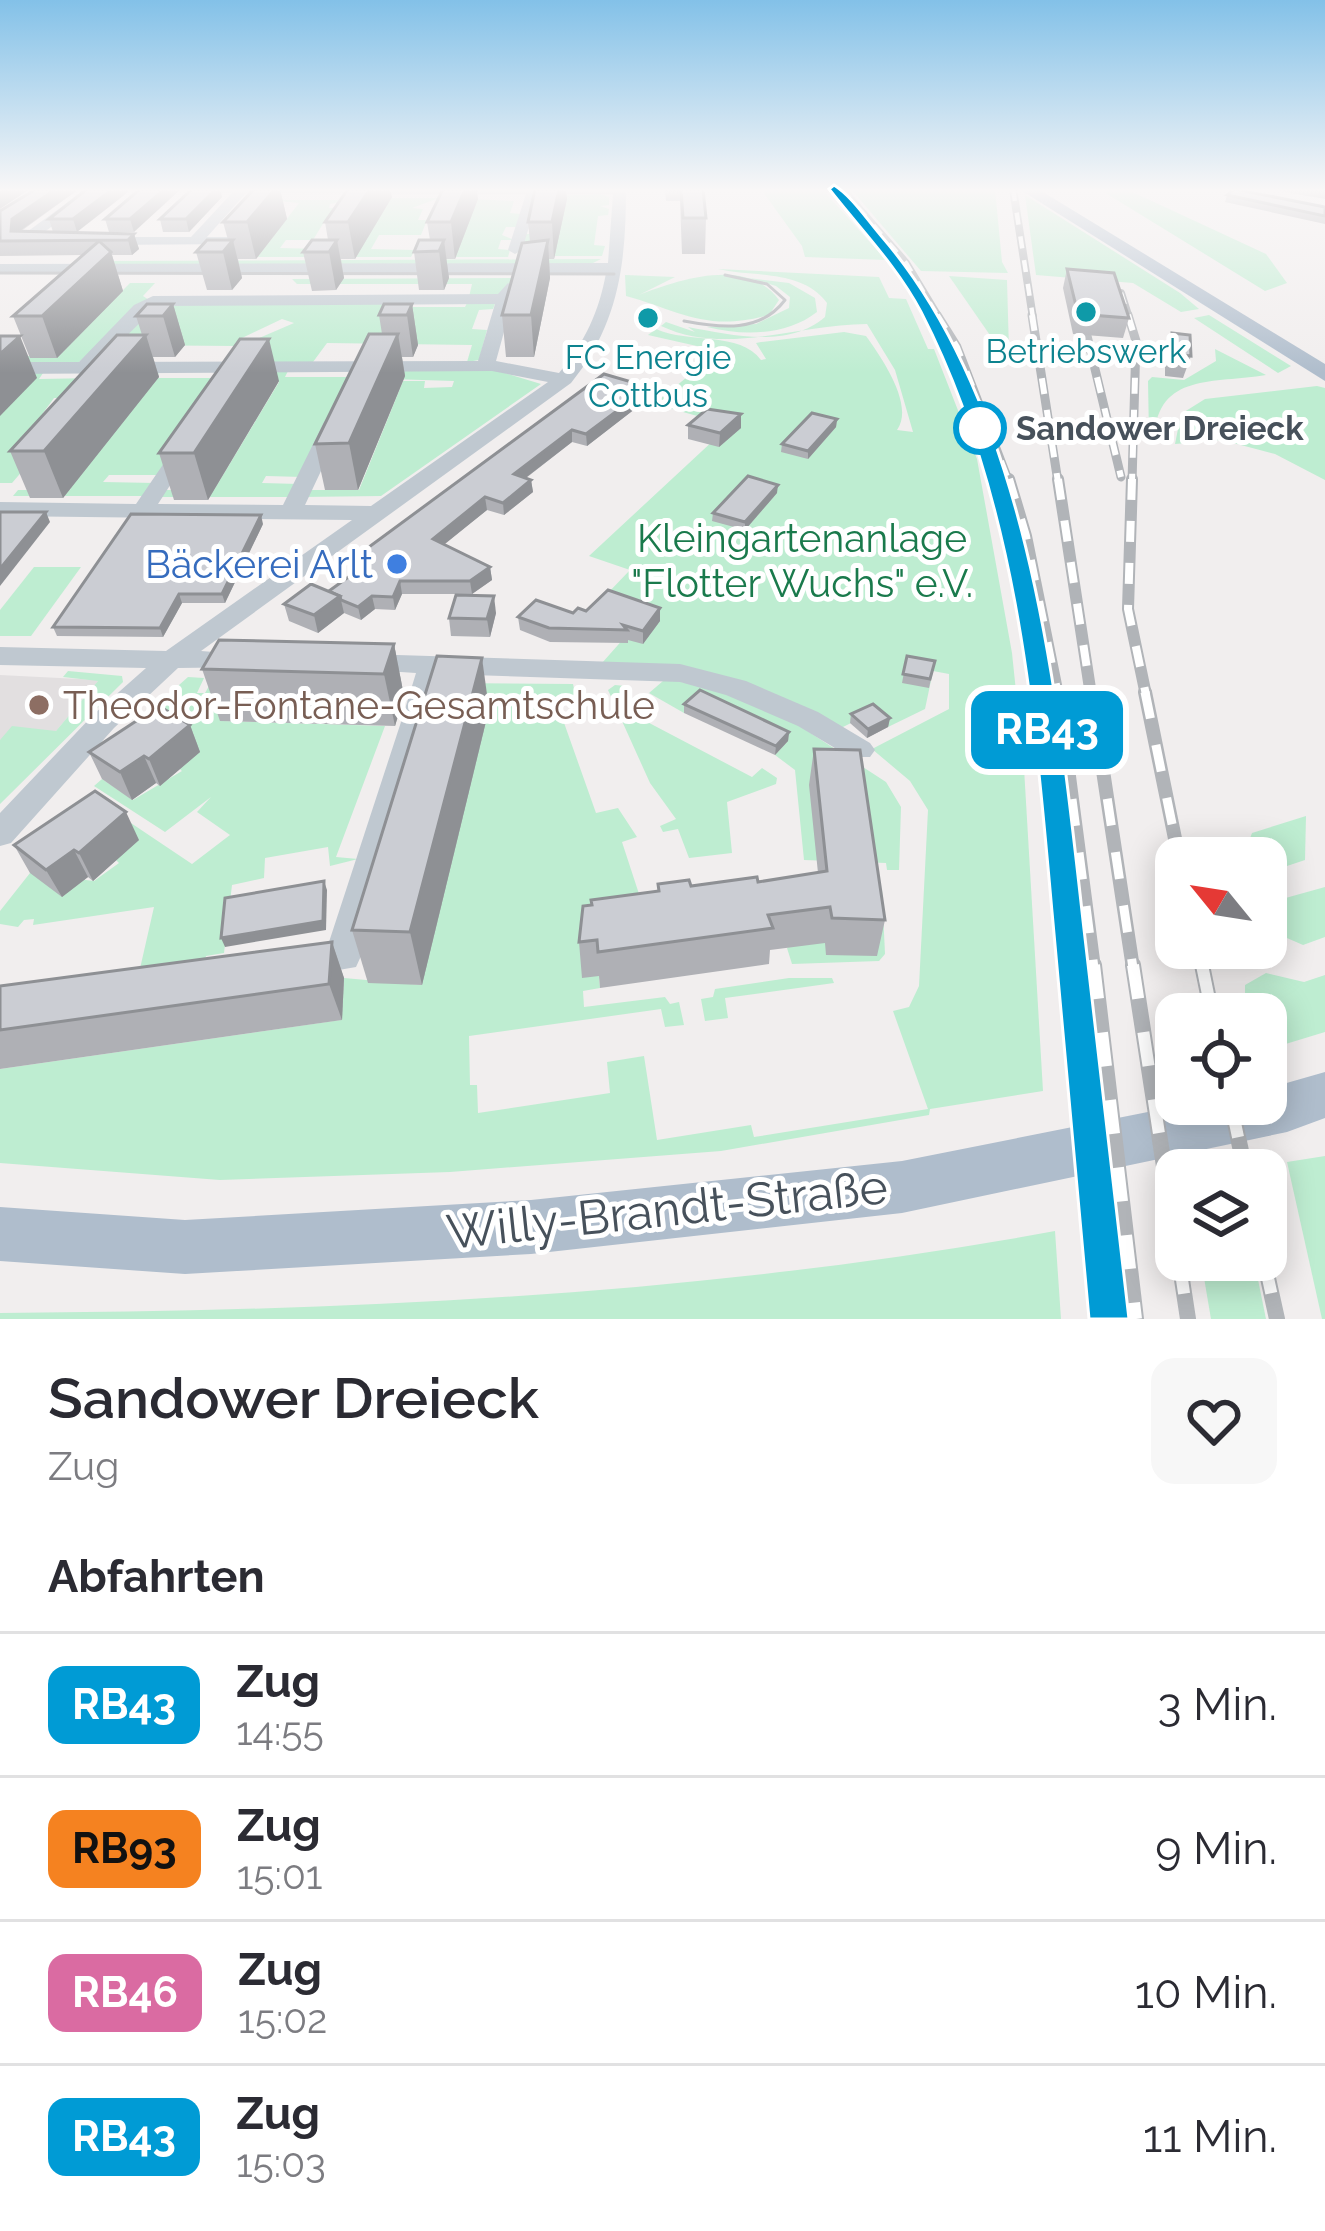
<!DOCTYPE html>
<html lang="de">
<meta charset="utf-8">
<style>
:root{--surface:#fff;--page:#f7f7f7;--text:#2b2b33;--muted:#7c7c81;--line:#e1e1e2}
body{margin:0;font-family:Raleway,sans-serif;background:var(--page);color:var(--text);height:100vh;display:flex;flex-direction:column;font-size:45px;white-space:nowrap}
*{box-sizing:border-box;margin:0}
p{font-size:39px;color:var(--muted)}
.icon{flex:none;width:66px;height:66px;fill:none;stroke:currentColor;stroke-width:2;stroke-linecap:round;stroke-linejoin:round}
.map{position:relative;height:1319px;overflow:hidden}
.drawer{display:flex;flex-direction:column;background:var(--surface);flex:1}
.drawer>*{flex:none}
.badge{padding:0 24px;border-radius:18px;font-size:42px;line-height:78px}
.needle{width:78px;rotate:300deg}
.fabs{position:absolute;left:1155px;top:837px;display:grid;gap:24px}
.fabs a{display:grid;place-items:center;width:132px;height:132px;border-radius:24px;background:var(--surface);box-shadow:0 6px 30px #0003;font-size:60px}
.map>.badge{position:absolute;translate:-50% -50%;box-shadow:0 0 0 6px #fff}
h2{padding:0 48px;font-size:45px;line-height:108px}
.round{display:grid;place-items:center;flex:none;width:126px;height:126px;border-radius:24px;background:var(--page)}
.overview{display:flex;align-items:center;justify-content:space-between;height:204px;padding:0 48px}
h1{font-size:57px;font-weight:600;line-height:90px}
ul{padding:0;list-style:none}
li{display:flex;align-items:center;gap:36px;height:144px;padding:0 48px;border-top:3px solid var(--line)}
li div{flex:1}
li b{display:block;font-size:45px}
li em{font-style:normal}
li .badge{min-width:132px;font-weight:700;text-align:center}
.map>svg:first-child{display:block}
.education{fill:#e2dfe0}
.green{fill:#beedd1}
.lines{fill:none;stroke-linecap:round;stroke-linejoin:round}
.minor{fill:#bfc8d0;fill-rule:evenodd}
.major{fill:#afbdcc;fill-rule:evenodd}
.tram{stroke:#b1b4b8;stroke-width:3}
.rail-far4-casing{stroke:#b1b4b8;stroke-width:8}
.rail-far3-casing{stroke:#b1b4b8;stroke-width:9}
.rail-far2-casing{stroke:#b1b4b8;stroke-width:12}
.rail-far1-casing{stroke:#b1b4b8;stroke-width:14}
.rail-casing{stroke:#b1b4b8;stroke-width:16}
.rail-far4{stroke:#fff;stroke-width:4.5;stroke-dasharray:12;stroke-linecap:butt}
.rail-far3{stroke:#fff;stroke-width:6;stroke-dasharray:16;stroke-linecap:butt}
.rail-far2{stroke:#fff;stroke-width:8;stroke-dasharray:21;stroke-linecap:butt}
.rail-far1{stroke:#fff;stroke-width:9;stroke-dasharray:27;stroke-linecap:butt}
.rail{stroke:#fff;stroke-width:12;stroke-dasharray:34;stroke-linecap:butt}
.wall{fill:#afb0b5}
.shaded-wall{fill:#8e9094}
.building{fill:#cbcdd3;stroke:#8e9094;stroke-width:3}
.line{fill:#009bd5;stroke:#fff;stroke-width:3}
.culture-dot{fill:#0f9aa8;stroke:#fff;stroke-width:4.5}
.stop-dot{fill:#fff;stroke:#009bd5;stroke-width:6}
.shop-dot{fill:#3f7fe0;stroke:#fff;stroke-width:4.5}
.education-dot{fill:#8d6e63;stroke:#fff;stroke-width:4.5}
.labels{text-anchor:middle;stroke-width:10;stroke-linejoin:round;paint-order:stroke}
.far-culture-label{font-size:33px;fill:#0d838f;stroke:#fff}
.far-stop-label{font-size:33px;font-weight:bold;fill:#47515b;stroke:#fff;text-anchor:start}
.park-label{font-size:39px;fill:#1a7a4c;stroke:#fff}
.shop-label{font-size:39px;fill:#366cbe;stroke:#fff;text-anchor:end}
.education-label{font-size:39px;fill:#785e54;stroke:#fff;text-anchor:start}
.near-street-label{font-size:48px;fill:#47515b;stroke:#fff}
</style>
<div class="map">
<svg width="1325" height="1319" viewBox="0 0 1325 1319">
<rect width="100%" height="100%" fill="#f1eeee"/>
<path class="education" d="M0,675L99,680L56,731L0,782Z"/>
<g class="green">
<path d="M761,189H822L886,260L805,257L802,246Z"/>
<path d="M851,189H995L1002,262L1008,273L921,271Z"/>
<path d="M1099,189H1126L1266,254L1287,283L1265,291Z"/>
<path d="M600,194L609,197V205L600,206L609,209L608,215L598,216L594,245L605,246L602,256H517L524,234H537L549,196Z"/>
<path d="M1025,195L1180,293L1199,309L1181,312L1133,283L1036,275Z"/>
<path d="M363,198H439L412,208L423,209L418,220H427L421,235H379L371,249L415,250L411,257H320Z"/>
<path d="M446,198L514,201L510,213L521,214L517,227H506L502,235L514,240H501L498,249L510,250L508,257H420L436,251Z"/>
<path d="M268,200H351L330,204L329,208H344L335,222H324L313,240H286L280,248L319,249L314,257H221L259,255L299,203Z"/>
<path d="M601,259L589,265L103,266L109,261Z"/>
<path d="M718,269L879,277L889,298L906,299L928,349H934L977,459L1012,653L1024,768L1043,1091L930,1109L929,1115L721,1151L450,1172L220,1180L0,1163V1069L341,1020L344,978L422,985L445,683L573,684L576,698L557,703L596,813L618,808L637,837L622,842L640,897L599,976L600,988L583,991L584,1007L665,997L670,1004L679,1002L684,1025L665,1027L661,1009L469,1036L470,1085H477L478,1113L610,1093L607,1062L644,1056L657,1140L751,1125L754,1137L928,1109L893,1011L909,1007L919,986L928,810L910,781L872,749L949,709V674L933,671L925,709L888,727L871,713L841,728L809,710L602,663L649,610L607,594L630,570L589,556L730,425L654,404L719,351L648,335L656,329C689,344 740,331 761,360L766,359L756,343L761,342L844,332L866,336C881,357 915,405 897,430L913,432L895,370L867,324C794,325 725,356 661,326L666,322L695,332L688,327C731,335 788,349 825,317L827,303C803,269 750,277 718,269Z"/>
<path d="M625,275L675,277L639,295C678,280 748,256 779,300L769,315C706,333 678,310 626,296Z"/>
<path d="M949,276L1007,280L1009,351H1001Z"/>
<path d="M513,278L501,297H469L472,284H297L292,279Z"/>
<path d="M749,278L789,283L815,298L817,312C786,336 743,336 707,327L756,324L789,308L790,297L776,286Z"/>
<path d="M130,283H155L143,296L149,300L79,362L13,363L11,356H58Z"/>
<path d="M397,301L395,307H465L468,301H496L493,309L479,310L472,329L487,330L479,360L467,362L472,345L327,343L313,362H234L245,344L294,323L282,319L242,338L237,346L114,345L147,306Z"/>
<path d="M1209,315L1291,366L1278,373L1194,318Z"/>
<path d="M1215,349L1266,375C1214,384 1158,372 1154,438L1149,436L1148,381L1152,377L1184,380L1216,361Z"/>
<path d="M161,369L156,378H220L161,475H109L103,482L155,483L143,496H13L18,490H70L110,381Z"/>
<path d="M289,369L285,377H348L303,477L266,476L262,483L299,484L293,497H157L162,490H214L279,382L233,381Z"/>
<path d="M492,369L541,384L381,496L301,497L305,490H359L403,381H425L424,388L452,387L454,381L358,378L362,370Z"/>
<path d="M45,370L39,379L97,378L86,398H54L43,413L73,412L12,483H0V371Z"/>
<path d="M1317,386L1325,388V480L1275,454L1222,440L1175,444L1181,414L1205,399Z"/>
<path d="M34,567H81L31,636H0V610Z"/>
<path d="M68,671L122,676L123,682L0,804V740L12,726L56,731L98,681L63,677Z"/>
<path d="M188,677L204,678L197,693H205L213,679L222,721L385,726L336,857L358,859L330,866L328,847L265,858L264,878L232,885L224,953L206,956L204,964L139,973L154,907L33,925L34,919L24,920L18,927L0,924V911L30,873L94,881L119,863L114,858L110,809L192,864L230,835L197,812L211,797L165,832L94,786L102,779L133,800L182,771L133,726Z"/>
<path d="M672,680L724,691L795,723L886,782L901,807L899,870H887L886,863L804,860L795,770L775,755L787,742L700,699L684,713L649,693L663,681Z"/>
<path d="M615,685L625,686L638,709L634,715L752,777L762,768L777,778L776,784L727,802L732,853L689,858L678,829L663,832L660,826L676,819L650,783L608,690Z"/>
<path d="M1306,816L1305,860L1287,866L1254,853L1249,841L1252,833Z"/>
<path d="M1325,887V937L1303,945L1280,935L1274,907L1282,899Z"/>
<path d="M868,888L882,889L885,954L879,961L792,964L787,948Z"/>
<path d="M1266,973L1304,982L1325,975V1032L1266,1050V1014H1245V985Z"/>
<path d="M789,978H832L834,983L725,998L728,1018L705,1021L701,999L713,997L715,989Z"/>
<path d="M1325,1156V1319H1322L1287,1162Z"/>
<path d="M1055,1231L1061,1319H0V1313C352,1311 708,1295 1055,1231Z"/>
<path d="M1201,1260H1254L1266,1319H1211Z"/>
</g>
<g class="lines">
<g class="minor">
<path d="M86,189H101L30,243H20V237Z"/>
<path d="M198,189H626C626,263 619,324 571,383L201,651L253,655L257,661L253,667L178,668L114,728L11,843L0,846V813L94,714L146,668L0,665V647L166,651L352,520L0,516V502L136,504L177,444L184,442L194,448L158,504L283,505L324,422L334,416L344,422L305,505L371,506L548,382L492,371L0,374V362H79L134,305L153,296L498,294L508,283L516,288L496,361L559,373C585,342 599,312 606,273L0,274V264L608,263L613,194H539L522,250L515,254L508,250L526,194L246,193L207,237H229L234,230H244L238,244L102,245L95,241L102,237H191L232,193H204ZM495,304L478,361L100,362L157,306Z"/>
<path d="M365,654L680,664L746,681L818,712L870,743L875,750L870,757H850L798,726L726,695L680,682L443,674L433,709L426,717L429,722L361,956L356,967L304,976L291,972L286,961L291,950L329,942L401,722L408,714L405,709L416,673L355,669L351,663Z"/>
</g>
<g class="major">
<path d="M1019,189H1038L1325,364V381Z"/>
<path d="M1325,1072V1118L1287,1132L902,1213L531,1254L185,1274L0,1261V1207L185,1220L531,1200L902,1161L1188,1104H1266V1089Z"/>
</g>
<g class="tram">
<path d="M0,273L614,274"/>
<path d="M684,321C721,328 760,333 785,300L767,284L725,275"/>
</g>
<g class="rail-far4-casing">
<g id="rail-far4">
<path d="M842,189L906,263L939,318"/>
<path d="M1013,189L1033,318"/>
<path d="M1121,293L1129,318"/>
<path d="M1079,302L1083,318"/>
</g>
</g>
<g class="rail-far3-casing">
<g id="rail-far3">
<path d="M937,315L957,347L1009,482"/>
<path d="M1032,315L1058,482"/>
<path d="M1082,315L1121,477"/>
<path d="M1128,315L1136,341L1132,482"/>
</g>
</g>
<g class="rail-far2-casing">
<g id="rail-far2">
<path d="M1009,479L1026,536L1058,695"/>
<path d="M1058,479L1091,695"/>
<path d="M1132,479L1128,609L1146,695"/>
</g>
</g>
<g class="rail-far1-casing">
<g id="rail-far1">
<path d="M1058,692L1094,968"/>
<path d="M1091,692L1133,968"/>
<path d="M1145,692L1179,858"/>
<path d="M1051,758L1073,968"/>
<path d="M1198,948L1202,968"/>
</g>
</g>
<g class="rail-casing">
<g id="rail">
<path d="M1072,965L1109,1319"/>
<path d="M1094,965L1136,1319"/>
<path d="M1133,965L1176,1244"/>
<path d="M1202,965L1212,1014"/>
<path d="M1231,1104L1245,1170"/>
<path d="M1179,1260L1188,1319"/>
<path d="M1264,1260L1277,1319"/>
</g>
</g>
<use href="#rail-far4" class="rail-far4"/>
<use href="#rail-far3" class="rail-far3"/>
<use href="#rail-far2" class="rail-far2"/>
<use href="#rail-far1" class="rail-far1"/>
<use href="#rail" class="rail"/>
</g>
<g class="wall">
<path d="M79,189L20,232L134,234L139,249L132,255H112L123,291L57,358H30L13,316L83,255L0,256V211Z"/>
<path d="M87,189L77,232H53L49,219Z"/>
<path d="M140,189L134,232H109L105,219Z"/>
<path d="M192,189H220L222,197L189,232H163L160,219Z"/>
<path d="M254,189H280L287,219L256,259H238L242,278L232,290H207L196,252L228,240L223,222Z"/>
<path d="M535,189H566L567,199L554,259H549L550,278L534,357H506L502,315L530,242L528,222Z"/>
<path d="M665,189H703L706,218L705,254H682L680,201H666Z"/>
<path d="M1267,189H1325V199Z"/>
<path d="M1227,195L1325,207V224L1225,202Z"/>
<path d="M392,197L355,259H341L344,278L336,290L312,291L303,252L328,240L325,222Z"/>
<path d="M478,199L455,259H446L449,278L444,290H419L414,252L430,240L427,222Z"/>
<path d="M1067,269L1129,318L1123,338L1073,334L1063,288Z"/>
<path d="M173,304L185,345L175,357H153L159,377L63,498H30L10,451L142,335L136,316Z"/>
<path d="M412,304L418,345L413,357H402L405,376L358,490H325L315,444L382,334L379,315Z"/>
<path d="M1172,333L1191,356L1183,378L1165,376V355Z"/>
<path d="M604,374L649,398L587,446L572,442L526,478L531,480L533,492L504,515L487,510L444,544L490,567L492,580L472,594H402L395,610L375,609L361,620L344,613L318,633L289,621L284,604L329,591L357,571L354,558Z"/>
<path d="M279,381L208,500H174L159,453Z"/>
<path d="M741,414V428L719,447L688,439V425Z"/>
<path d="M837,419L836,427L808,459L781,452L782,444Z"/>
<path d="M777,493L745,530L712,521L713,513Z"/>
<path d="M263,524L225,603H182L163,637L57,636L53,627Z"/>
<path d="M660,608V621L643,644L628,640V643L550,642L520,630L518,617Z"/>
<path d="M496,613L490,637L451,636L449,618Z"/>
<path d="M394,644L404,696L395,726L220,721L202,669Z"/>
<path d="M907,656L935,661L929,688L902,683Z"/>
<path d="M684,704L789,732L788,741L775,755L684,713Z"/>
<path d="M489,709L422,985L368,983L352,930Z"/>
<path d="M851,714L890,718L888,727L867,738L850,723Z"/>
<path d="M190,725L200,752L160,786L156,783L132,800L102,779L89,752Z"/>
<path d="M814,749L885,920L877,956L826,955L825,943L770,950L769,964L600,988L599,976L582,978L579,942L658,891V884L691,886L758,882L818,873L809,785Z"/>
<path d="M139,840L93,881L88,877L62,897L30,873L14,845Z"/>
<path d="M332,942L344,978L342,1020L0,1069V986Z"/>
</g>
<g class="shaded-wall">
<path d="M4,189H30L0,209V191Z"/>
<path d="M56,189H79L17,233L11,231L12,219Z"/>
<path d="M113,189H132L77,232L73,219Z"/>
<path d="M165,189H181L134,232L130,219Z"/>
<path d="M216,189H220L222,197L189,232L186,219Z"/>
<path d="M275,189H280L287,219L256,259L247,222Z"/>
<path d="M370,189H390L392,197L355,259L348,222Z"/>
<path d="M465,189H477L478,199L455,259L451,222Z"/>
<path d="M559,189H566L567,199L554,259L552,222Z"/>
<path d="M134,234L139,249L132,255L128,240Z"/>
<path d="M233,240L242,278L232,290L223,252Z"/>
<path d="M337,240L344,278L336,290L329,252Z"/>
<path d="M444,240L449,278L444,290L439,251Z"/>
<path d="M548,240L550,278L534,357L531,315Z"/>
<path d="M111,252L123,291L57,358L42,316Z"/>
<path d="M173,304L185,345L175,357L163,316Z"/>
<path d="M412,304L418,345L413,357L407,315Z"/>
<path d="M398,334L405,376L358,490L349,443Z"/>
<path d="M146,335L159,377L63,498L44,451Z"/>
<path d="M20,336L37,378L0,416V354Z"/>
<path d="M269,339L279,381L208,500L194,453Z"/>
<path d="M649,387V398L587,446L586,434Z"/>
<path d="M741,414V428L719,447L720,433Z"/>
<path d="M837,419L836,427L808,459V451Z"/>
<path d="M572,430V442L515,486L514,474Z"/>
<path d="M531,480L533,492L504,515L503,503Z"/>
<path d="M778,485L777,493L745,530V522Z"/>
<path d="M485,497L487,510L435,552L433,539Z"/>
<path d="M46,512L50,522L0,586V569Z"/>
<path d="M261,515L263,524L225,603L222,594Z"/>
<path d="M490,567L492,580L472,594L470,581Z"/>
<path d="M400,581L402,594L395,610L393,597Z"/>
<path d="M179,594L182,603L163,637L160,628Z"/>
<path d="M340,596L344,613L318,633L314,615Z"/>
<path d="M372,596L375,609L361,620L358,607Z"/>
<path d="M494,596L496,613L490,637L487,619Z"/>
<path d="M660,608V621L643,644V631Z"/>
<path d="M394,644L404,696L395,726L384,674Z"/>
<path d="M482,658L489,709L422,985L410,932Z"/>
<path d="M890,718L888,727L867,738L868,729Z"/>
<path d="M190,725L200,752L160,786L149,759Z"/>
<path d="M789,732L788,741L775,755L776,746Z"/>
<path d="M144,756L156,783L132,800L120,772Z"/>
<path d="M126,812L139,840L93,881L79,853Z"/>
<path d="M74,850L88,877L62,897L46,870Z"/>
<path d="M324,881L327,890L326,930L225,947L221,938Z"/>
<path d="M332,942L344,978L342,1020L329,984Z"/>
</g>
<g class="building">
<path d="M36,189H56L12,219L11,231L134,234L128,240L0,241V211Z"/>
<path d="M87,189H113L73,219H49Z"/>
<path d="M140,189H165L130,219H105Z"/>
<path d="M192,189H216L186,219H160Z"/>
<path d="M254,189H275L247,222H223Z"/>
<path d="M348,189H370L348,222H325Z"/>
<path d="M443,189H465L451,222H427Z"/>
<path d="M535,189H559L552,222H528Z"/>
<path d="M681,189H703L706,218H683Z"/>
<path d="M1234,189L1325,207V216L1227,195Z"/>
<path d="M207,240H233L223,252H196Z"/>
<path d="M312,240H337L329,252H303Z"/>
<path d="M419,240H444L439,251L414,252Z"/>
<path d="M548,240L531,315H502L522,243Z"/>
<path d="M99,241L111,252L42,316H13Z"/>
<path d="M1067,269L1114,273L1129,318L1078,314Z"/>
<path d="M147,304H173L163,316H136Z"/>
<path d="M384,304H412L407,315H379Z"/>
<path d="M1172,333L1190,335L1191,356L1172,354Z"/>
<path d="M369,334H398L349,443L315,444Z"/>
<path d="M117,335H146L44,451H10Z"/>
<path d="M0,336H20L0,354Z"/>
<path d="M240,339H269L194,453H159Z"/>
<path d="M604,374L649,387L586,434L572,430L514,474L531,480L503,503L485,497L433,539L490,567L470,581H400L393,597L372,596L358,607L341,600L340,596L329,591L368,563L354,558Z"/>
<path d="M707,409L741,414L720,433L688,425Z"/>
<path d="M812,413L837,419L808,451L782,444Z"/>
<path d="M748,476L778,485L745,522L713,513Z"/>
<path d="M0,512H46L0,569Z"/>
<path d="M131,514L261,515L222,594H179L160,628L53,627Z"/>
<path d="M311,584L340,596L314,615L284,604Z"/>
<path d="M608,590L660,608L643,631L623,625L627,630L549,628L518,617L536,600L573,613L578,608L586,611Z"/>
<path d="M456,595L494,596L487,619L449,618Z"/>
<path d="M219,640L394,644L384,674L202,669Z"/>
<path d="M437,656L482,658L410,932L352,930Z"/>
<path d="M907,656L935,661L930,679L903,674Z"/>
<path d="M700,690L789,732L776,746L684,704Z"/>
<path d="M873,704L890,718L868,729L851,714Z"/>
<path d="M159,706L190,725L149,759L144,756L120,772L89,752Z"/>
<path d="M814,749L860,750L885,920L832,918L830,907L768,915L773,928L598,952L597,940L579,942L583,906L592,905L591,900L659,891L658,884L689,880L691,886L757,877L758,882L827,871Z"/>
<path d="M95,791L126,812L79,853L74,850L46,870L14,845Z"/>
<path d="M324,881L323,921L221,938L225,898Z"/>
<path d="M332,942L329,984L0,1030V986Z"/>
</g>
<linearGradient id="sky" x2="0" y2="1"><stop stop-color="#83c1e8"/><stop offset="0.51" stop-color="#f9f7f7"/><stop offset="1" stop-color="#f9f7f7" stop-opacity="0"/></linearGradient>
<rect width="1325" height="373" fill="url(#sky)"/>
<path class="line" d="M834,185C853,197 868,221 883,238C1033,413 1059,709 1084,929C1099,1059 1114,1189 1129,1319H1089C1077,1183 1065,1047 1052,912C1034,708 1016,497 921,312C897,266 860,229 829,189Z"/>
<g class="culture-dot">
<circle cx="1086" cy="312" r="12"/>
<circle cx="648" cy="318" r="12"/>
</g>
<circle class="stop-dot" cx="980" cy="428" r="24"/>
<circle class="shop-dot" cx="397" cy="564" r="12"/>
<circle class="education-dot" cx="39" cy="705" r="12"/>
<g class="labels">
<g class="far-culture-label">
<text x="1086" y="363">Betriebswerk</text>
<text x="648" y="369">FC Energie<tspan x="648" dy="38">Cottbus</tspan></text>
</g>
<g class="far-stop-label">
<text x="1016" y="440">Sandower Dreieck</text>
</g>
<g class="park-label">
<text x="802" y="552">Kleingartenanlage<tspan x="802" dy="45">"Flotter Wuchs" e.V.</tspan></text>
</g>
<g class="shop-label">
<text x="373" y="578">Bäckerei Arlt</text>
</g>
<g class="education-label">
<text x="63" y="719">Theodor-Fontane-Gesamtschule</text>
</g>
<g class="near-street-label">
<text transform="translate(667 1209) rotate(-6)" y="17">Willy-Brandt-Straße</text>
</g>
</g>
</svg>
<div class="fabs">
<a><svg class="needle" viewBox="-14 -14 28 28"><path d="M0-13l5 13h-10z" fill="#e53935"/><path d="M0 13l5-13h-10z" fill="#7c7c81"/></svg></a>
<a><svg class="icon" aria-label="locate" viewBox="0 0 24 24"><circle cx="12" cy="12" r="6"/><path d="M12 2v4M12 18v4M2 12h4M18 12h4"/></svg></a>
<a><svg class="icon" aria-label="layers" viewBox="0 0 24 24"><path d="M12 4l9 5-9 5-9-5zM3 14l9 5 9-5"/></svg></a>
</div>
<b class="badge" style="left:1047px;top:730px;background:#009bd5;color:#fff">RB43</b>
</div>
<section class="drawer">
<div class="overview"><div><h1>Sandower Dreieck</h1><p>Zug</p></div><a class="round"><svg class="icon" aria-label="heart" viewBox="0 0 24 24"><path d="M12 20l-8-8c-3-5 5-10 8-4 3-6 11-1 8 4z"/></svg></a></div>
<h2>Abfahrten</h2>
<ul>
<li><span class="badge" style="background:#009bd5;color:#fff">RB43</span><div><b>Zug</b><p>14:55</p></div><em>3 Min.</em></li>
<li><span class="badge" style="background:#f58220;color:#111">RB93</span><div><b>Zug</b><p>15:01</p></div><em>9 Min.</em></li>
<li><span class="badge" style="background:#da6ba2;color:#fff">RB46</span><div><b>Zug</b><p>15:02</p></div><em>10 Min.</em></li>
<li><span class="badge" style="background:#009bd5;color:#fff">RB43</span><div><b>Zug</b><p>15:03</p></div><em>11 Min.</em></li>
</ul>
</section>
